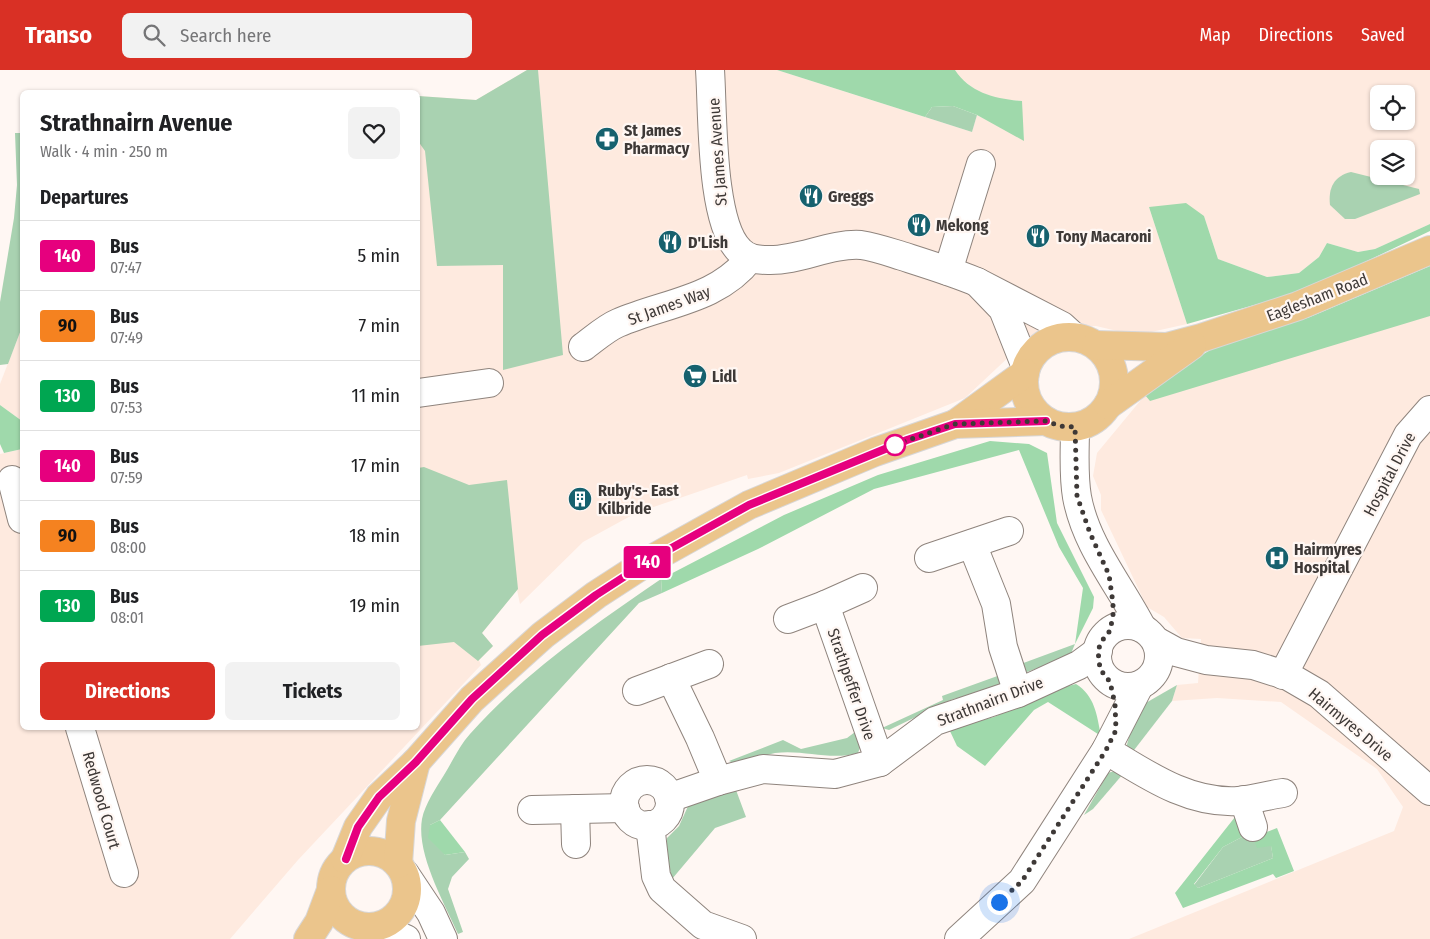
<!DOCTYPE html>
<meta charset="utf-8">
<style>
:root{--surface:#fff;--page:#f2f2f2;--text:#202124;--muted:#757577;--line:#e0e0e0;--accent:#d93025}
body{margin:0;font-family:"Fira Sans Condensed",sans-serif;background:var(--page);color:var(--text);height:100vh;display:flex;flex-direction:column;font-size:19px;white-space:nowrap}
*{box-sizing:border-box;margin:0}
p{font-size:16px;color:var(--muted)}
.icon{flex:none;width:28px;height:28px;fill:none;stroke:currentColor;stroke-width:2;stroke-linecap:round;stroke-linejoin:round}
.map{position:relative;flex:1;overflow:hidden}
.details{position:absolute;left:20px;top:20px;width:400px;height:640px;display:flex;flex-direction:column;background:var(--surface);border-radius:8px;box-shadow:0 1px 4px #0004}
.details>*{flex:none}
.badge{padding:0 10px;border-radius:4px;font-size:18px;line-height:32px}
.controls{position:absolute;left:1370px;top:15px;display:grid;gap:10px}
.controls a{display:grid;place-items:center;width:45px;height:45px;border-radius:8px;background:var(--surface);box-shadow:0 1px 4px #0004;font-size:25px}
.you{position:absolute;width:25px;height:25px;margin:-12px;border:4px solid #fff;border-radius:50%;background:#1a73e8;box-shadow:0 0 0 8px #1a73e833}
.map>.badge{position:absolute;translate:-50% -50%;box-shadow:0 0 0 2px #fff}
h2{padding:0 20px;font-size:19px;line-height:45px}
.round{display:grid;place-items:center;flex:none;width:52px;height:52px;border-radius:8px;background:var(--page)}
.summary{display:flex;align-items:center;justify-content:space-between;height:85px;padding:0 20px}
h1{font-size:24px;font-weight:700;line-height:38px}
.action{display:flex;gap:10px;margin-top:auto;padding:10px 20px}
.action a{flex:1;height:58px;border-radius:8px;background:var(--accent);color:#fff;font-size:20px;font-weight:700;line-height:58px;text-align:center}
.action a+a{background:var(--page);color:var(--text)}
ul{padding:0;list-style:none}
li{display:flex;align-items:center;gap:15px;height:70px;padding:0 20px;border-top:1px solid var(--line)}
li div{flex:1}
li b{display:block;font-size:19px}
li em{font-style:normal}
li .badge{min-width:55px;font-weight:700;text-align:center}
header{display:flex;align-items:center;gap:30px;box-sizing:border-box;height:70px;padding:0 25px;background:var(--accent);color:#fff}
header strong{font-size:24px}
nav{display:flex;gap:28px;margin-inline-start:auto;font-size:18px}
.search{width:350px;height:45px;background:var(--page);display:flex;align-items:center;gap:12px;box-sizing:border-box;padding:0 18px;border-radius:8px;color:var(--muted);font-size:19px}
.map>svg:first-child{display:block}
.built{fill:#feeadf;fill-rule:evenodd}
.green{fill:#a9d2b1}
.forest{fill:#9fd9ab}
.lines{fill:none;stroke-linecap:round;stroke-linejoin:round}
.minor-casing{stroke:#8f847d;stroke-width:30}
.major-casing{stroke:#d8d7d7;stroke-width:30}
.minor{stroke:#fff;stroke-width:28}
.major{stroke:#ebc58c;stroke-width:28}
.line-casing{stroke:#fff;stroke-width:11}
.line{stroke:#e6007e;stroke-width:8}
.walk{stroke:#3e3937;stroke-width:5;stroke-dasharray:0 9}
.stop-dot{fill:#fff;stroke:#e6007e;stroke-width:2.5}
.labels{text-anchor:middle;stroke-width:4.5;stroke-linejoin:round;paint-order:stroke}
.poi-label{font-size:16px;font-weight:bold;fill:#3e3937;stroke:#fff7f3;text-anchor:start}
.street-label{font-size:16px;fill:#3e3937;stroke:#fff7f3}
</style>
<header>
<strong>Transo</strong>
<div class="search"><svg class="icon" aria-label="search" viewBox="0 0 24 24"><circle cx="10" cy="10" r="6"/><path d="M15 15l6 6"/></svg>Search here</div>
<nav><a>Map</a><a>Directions</a><a>Saved</a></nav>
</header>
<div class="map">
<svg width="1430" height="869" viewBox="0 0 1430 869">
<rect width="100%" height="100%" fill="#fff7f3"/>
<g class="built">
<path d="M527,0H777L972,62L977,45L1024,70L1021,31L999,29L977,21L959,7L955,0H1430V154L1375,179L1358,182L1327,173L1319,187L1299,203L1267,207L1218,189L1204,146L1149,137L1187,254L1151,262L1126,263L1096,256L1050,258L1013,283L965,328L779,403L748,409L747,405L636,443L583,472L520,534L517,520L482,563L493,576L479,590L481,595L298,790L230,869H0V384L22,379V658H418V26L476,30ZM1379,24H1406V51H1379ZM1379,79H1406V106H1379Z"/>
<path d="M1430,196V869H1129L1394,761L1403,737L1377,699L1281,632L1217,628L1172,631L1177,615L1198,613L1201,569L1182,568L1164,547L1147,537L1101,440V425L1093,406L1097,383L1145,325L1212,279L1310,247Z"/>
<path d="M22,257V351L0,335V314Z"/>
</g>
<g class="green">
<path d="M527,0H538L563,285L503,300V195L437,196L425,81L418,71V26L476,30Z"/>
<path d="M953,36L977,45L972,62L925,47L932,37Z"/>
<path d="M15,63H22V257L8,294L0,295V232L14,148L17,115Z"/>
<path d="M1351,102L1419,119L1420,124L1355,149H1345L1330,135C1328,118 1334,106 1351,102Z"/>
<path d="M424,397L469,415L507,410L518,519L482,563L493,576L478,591L454,572L418,576V398Z"/>
<path d="M661,509L662,523L639,533L440,750L430,755L445,785L465,782L469,789L452,807L448,819L463,862L458,864C444,832 416,784 422,749C425,734 436,718 444,705C452,692 460,675 470,664C525,602 594,555 661,509Z"/>
<path d="M1075,574L1070,586L1027,602L1018,595Z"/>
<path d="M1003,604L1004,608L999,619L953,629L889,660L882,658L943,630L942,626Z"/>
<path d="M1177,615L1172,631L1131,684L1126,678L1137,638Z"/>
<path d="M859,659L861,675L858,683C830,691 803,679 775,683C762,685 742,699 729,691L783,670L801,679L847,668Z"/>
<path d="M1114,701L1123,704L1093,739L1084,745L1108,703Z"/>
<path d="M736,720L746,747L715,758L672,809L667,786V768L679,756L689,734Z"/>
<path d="M1235,747L1240,748L1271,775L1273,788L1198,818L1194,815L1223,777L1242,767Z"/>
</g>
<g class="forest">
<path d="M777,0H955C970,23 996,29 1022,31L1024,71L977,45L953,36L932,37L925,47Z"/>
<path d="M1186,133L1204,146L1218,189L1267,207L1299,203L1319,187L1327,173L1358,182L1375,179L1430,154V161L1304,221L1187,254L1149,137Z"/>
<path d="M1430,196V246L1150,331L1145,325L1180,298L1212,279L1310,247Z"/>
<path d="M0,335L22,351V379L4,383L0,374Z"/>
<path d="M990,371L1029,374L1047,383L1057,453L1094,527L1093,538L1075,574L1083,518L1059,477L1019,380L874,419L758,479L662,523L661,509L784,445L878,405Z"/>
<path d="M1076,614C1095,626 1097,645 1101,666L1048,632L1034,640L985,696L957,676L949,659L994,647L1053,620Z"/>
<path d="M1235,747L1242,767L1223,777L1194,814L1198,818L1273,788L1271,776L1257,778L1253,767L1277,758L1294,801L1276,808L1273,804L1183,838L1175,823Z"/>
<path d="M440,750L465,782L445,785L428,768L430,755Z"/>
</g>
<g class="lines">
<g class="minor-casing">
<g id="minor">
<path d="M710,0C713,42 710,153 740,181C748,189 757,190 768,190C799,191 830,173 861,175C875,177 889,182 902,186C927,194 953,202 977,212"/>
<path d="M948,201L981,94"/>
<path d="M583,277C594,269 606,258 618,253C664,233 718,230 750,188"/>
<path d="M1026,297L1003,239L977,212L1062,256L1073,266"/>
<path d="M418,323L489,313"/>
<path d="M1075,357C1075,379 1073,404 1077,427C1086,476 1120,515 1142,558"/>
<path d="M12,410L22,449"/>
<path d="M972,474L996,534L1003,577L1018,623"/>
<path d="M929,488L1009,461"/>
<path d="M825,535L880,692"/>
<path d="M788,549L825,535L863,518"/>
<circle cx="1128" cy="586" r="31"/>
<path d="M1156,571L1176,582L1206,590L1253,595L1288,606L1319,624L1430,721"/>
<path d="M1283,605L1408,365L1430,340"/>
<path d="M671,608L700,668L718,711"/>
<path d="M637,621L709,594"/>
<path d="M80,658L124,803"/>
<path d="M1106,680C1146,704 1188,734 1238,731C1253,730 1268,725 1283,723"/>
<circle cx="647" cy="733" r="23"/>
<path d="M669,728L718,711L763,699L835,704L880,692L935,651L1018,623L1079,595L1098,581"/>
<path d="M1244,730L1253,757"/>
<path d="M575,739L576,774"/>
<path d="M532,740L625,738"/>
<path d="M650,755L656,806L662,819L703,855L742,869"/>
<path d="M405,804L431,843L443,869"/>
<path d="M378,857L406,869"/>
<path d="M959,869L1022,811L1106,680L1139,616"/>
</g>
</g>
<g class="major-casing">
<g id="major">
<circle cx="1069" cy="312" r="45"/>
<path d="M1096,275L1167,277L1201,268L1298,236L1430,180"/>
<path d="M1108,335L1192,275"/>
<path d="M955,354L1025,303"/>
<circle cx="369" cy="819" r="38"/>
<path d="M345,789L358,757L379,727L416,692L472,629L543,565L596,525L650,490L749,435L875,382L955,354L1046,351"/>
<path d="M398,794L401,751L416,692"/>
<path d="M308,869L319,852L331,820"/>
</g>
</g>
<use href="#minor" class="minor"/>
<use href="#major" class="major"/>
</g>
<g class="lines">
<g class="line-casing">
<path id="line" d="M346,789L358,757L379,727L416,692L472,629L542,565L596,525L650,490L749,435L907,370L955,354L1046,351"/>
</g>
<use href="#line" class="line"/>
<path class="walk" d="M895,375L891,376L955,354L1046,351L1060,356L1075,357L1077,426L1090,463L1109,505L1113,533V548L1109,562L1101,572L1098,581L1100,599L1110,612L1115,634L1116,660L1106,680L1022,811L999,832"/>
</g>
<defs>
<g id="pharmacy-disc" transform="scale(1.25)"><circle r="9.5" fill="#16616e" stroke="#fff7f3"/><path d="M-2-6h4v4h4v4h-4v4h-4v-4h-4v-4h4Z" fill="#fff"/></g>
<g id="restaurant-disc" transform="scale(1.25)"><circle r="9.5" fill="#16616e" stroke="#fff7f3"/><path d="M-5-6h1v4h1v-4h1v4h1v-4h1v5L-1.5 .5V6h-2V.5L-5-1ZM5-6V6H3V1.5H1.5Q1.5-4 5-6Z" fill="#fff"/></g>
<g id="supermarket-disc" transform="scale(1.25)"><circle r="9.5" fill="#16616e" stroke="#fff7f3"/><path d="M-6-5.5h2.5l.6 2H6L4.5 2H-2.5L-4.4-4H-6ZM-1.5 3.2a1.3 1.3 0 1 0 .1 0ZM3 3.2a1.3 1.3 0 1 0 .1 0Z" fill="#fff"/></g>
<g id="building-disc" transform="scale(1.25)"><circle r="9.5" fill="#16616e" stroke="#fff7f3"/><path d="M-4-6H4V6H1V3H-1V6H-4ZM-2.5-4.3h1.7v1.8h-1.7ZM.8-4.3h1.7v1.8H.8ZM-2.5-1h1.7V.8h-1.7ZM.8-1h1.7V.8H.8Z" fill="#fff"/></g>
<g id="hospital-disc" transform="scale(1.25)"><circle r="9.5" fill="#16616e" stroke="#fff7f3"/><path d="M-5-5h3v3.5h4V-5h3V5h-3V1.5h-4V5h-3Z" fill="#fff"/></g>
</defs>
<g fill-rule="evenodd">
<use href="#pharmacy-disc" x="607" y="69"/>
<use href="#restaurant-disc" x="811" y="126"/>
<use href="#restaurant-disc" x="919" y="155"/>
<use href="#restaurant-disc" x="1038" y="166"/>
<use href="#restaurant-disc" x="670" y="172"/>
<use href="#supermarket-disc" x="695" y="306"/>
<use href="#building-disc" x="580" y="429"/>
<use href="#hospital-disc" x="1277" y="488"/>
</g>
<circle class="stop-dot" cx="895" cy="375" r="10"/>
<g class="labels">
<g class="poi-label">
<text x="624" y="66">St James<tspan x="624" dy="18">Pharmacy</tspan></text>
<text x="828" y="132">Greggs</text>
<text x="936" y="161">Mekong</text>
<text x="1056" y="172">Tony Macaroni</text>
<text x="688" y="178">D'Lish</text>
<text x="712" y="312">Lidl</text>
<text x="598" y="426">Ruby's- East<tspan x="598" dy="18">Kilbride</tspan></text>
<text x="1294" y="485">Hairmyres<tspan x="1294" dy="18">Hospital</tspan></text>
</g>
<g class="street-label">
<text transform="translate(717 82) rotate(-94)" y="6">St James Avenue</text>
<text transform="translate(1317 227) rotate(-21)" y="6">Eaglesham Road</text>
<text transform="translate(669 235) rotate(-20)" y="6">St James Way</text>
<text transform="translate(1389 404) rotate(-62)" y="6">Hospital Drive</text>
<text transform="translate(852 614) rotate(71)" y="6">Strathpeffer Drive</text>
<text transform="translate(990 631) rotate(-21)" y="6">Strathnairn Drive</text>
<text transform="translate(1351 654) rotate(40)" y="6">Hairmyres Drive</text>
<text transform="translate(102 730) rotate(74)" y="6">Redwood Court</text>
</g>
</g>
</svg>
<div class="controls">
<a><svg class="icon" aria-label="locate" viewBox="0 0 24 24"><circle cx="12" cy="12" r="6"/><path d="M12 2v4M12 18v4M2 12h4M18 12h4"/></svg></a>
<a><svg class="icon" aria-label="layers" viewBox="0 0 24 24"><path d="M12 4l9 5-9 5-9-5zM3 14l9 5 9-5"/></svg></a>
</div>
<div class="you" style="left:999px;top:832px"></div>
<b class="badge" style="left:647px;top:492px;background:#e6007e;color:#fff">140</b>
<section class="details">
<div class="summary"><div><h1>Strathnairn Avenue</h1><p>Walk · 4 min · 250 m</p></div><a class="round"><svg class="icon" aria-label="heart" viewBox="0 0 24 24"><path d="M12 20l-8-8c-3-5 5-10 8-4 3-6 11-1 8 4z"/></svg></a></div>
<h2>Departures</h2>
<ul>
<li><span class="badge" style="background:#e6007e;color:#fff">140</span><div><b>Bus</b><p>07:47</p></div><em>5 min</em></li>
<li><span class="badge" style="background:#f58220;color:#111">90</span><div><b>Bus</b><p>07:49</p></div><em>7 min</em></li>
<li><span class="badge" style="background:#00a651;color:#fff">130</span><div><b>Bus</b><p>07:53</p></div><em>11 min</em></li>
<li><span class="badge" style="background:#e6007e;color:#fff">140</span><div><b>Bus</b><p>07:59</p></div><em>17 min</em></li>
<li><span class="badge" style="background:#f58220;color:#111">90</span><div><b>Bus</b><p>08:00</p></div><em>18 min</em></li>
<li><span class="badge" style="background:#00a651;color:#fff">130</span><div><b>Bus</b><p>08:01</p></div><em>19 min</em></li>
</ul>
<div class="action"><a>Directions</a><a>Tickets</a></div>
</section>
</div>
